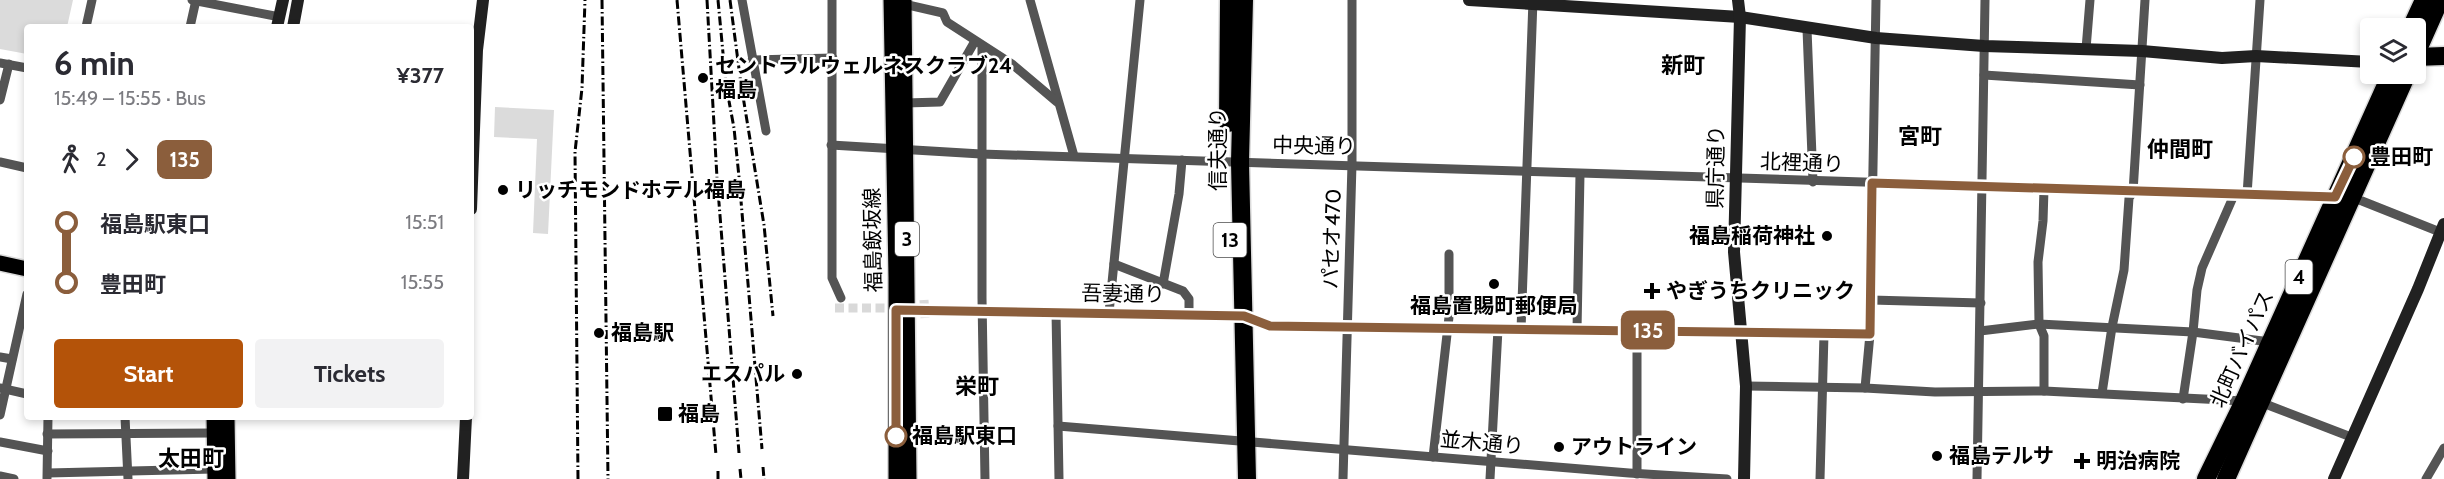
<!DOCTYPE html>
<meta charset="utf-8">
<style>
:root{--surface:#fff;--page:#f2f2f3;--text:#2b2b33;--muted:#7c7c81;--accent:#b45309}
body{margin:0;font-family:Cabin,"Noto Sans JP",sans-serif;background:var(--page);color:var(--text);height:100vh;display:flex;flex-direction:column;font-size:22px;white-space:nowrap}
*{box-sizing:border-box;margin:0}
p{font-size:20px;color:var(--muted)}
.icon{flex:none;width:33px;height:33px;fill:none;stroke:currentColor;stroke-width:2;stroke-linecap:round;stroke-linejoin:round}
.map{position:relative;flex:1;overflow:hidden}
.sheet{position:absolute;left:24px;top:24px;width:450px;height:396px;display:flex;flex-direction:column;background:var(--surface);border-radius:6px;box-shadow:0 3px 9px #0003}
.sheet>*{flex:none}
.badge{padding:0 12px;border-radius:9px;font-size:21px;line-height:39px}
.buttons{position:absolute;left:2360px;top:18px;display:grid;gap:12px}
.buttons a{display:grid;place-items:center;width:66px;height:66px;border-radius:6px;background:var(--surface);box-shadow:0 3px 9px #0003;font-size:30px}
.map>.badge{position:absolute;translate:-50% -50%;box-shadow:0 0 0 3px #fff}
.legs{display:flex;align-items:center;gap:9px;height:66px;padding:0 30px;font-size:20px}
.legs p{margin-inline-start:auto}
.head{display:flex;align-items:center;justify-content:space-between;height:102px;padding:0 30px}
h1{font-size:33px;font-weight:700;line-height:45px}
.button{display:flex;gap:12px;margin-top:auto;padding:12px 30px}
.button a{flex:1;height:69px;border-radius:6px;background:var(--accent);color:#fff;font-size:24px;font-weight:700;line-height:69px;text-align:center}
.button a+a{background:var(--page);color:var(--text)}
ul{padding:0 30px;list-style:none}
li{display:flex;align-items:center;gap:21px;height:60px;font-size:22px}
li i{display:grid;place-items:center;width:9px;height:100%;margin:0 8px;background:currentColor}
li i::after{content:'';width:15px;height:15px;margin:-8px;border:4px solid;border-radius:50%;background:var(--surface)}
li p{margin-inline-start:auto}
li:first-child i{background:linear-gradient(#0000 50%,currentColor 0)}
li:last-child i{background:linear-gradient(currentColor 50%,#0000 0)}
.map>svg:first-child{display:block}
.green{fill:#dbdbdb}
.lines{fill:none;stroke-linecap:round;stroke-linejoin:round}
.street-tunnel{stroke:#d9d9d9;stroke-width:9;stroke-dasharray:9 4.5;stroke-linecap:butt}
.primary-casing{stroke:#dbdbdb;stroke-width:18}
.highway-casing{stroke:#dbdbdb;stroke-width:21}
.street{stroke:#545454;stroke-width:9}
.secondary{stroke:#212121;stroke-width:12}
.primary{stroke:#000;stroke-width:15}
.highway{stroke:#000;stroke-width:18}
.rail{stroke:#000;stroke-width:3;stroke-dasharray:9 3 1.5 3;stroke-linecap:butt}
.line-1-casing{stroke:#fff;stroke-width:14}
.line-1{stroke:#8b5e3c;stroke-width:9}
.poi-dot{fill:#000;stroke:#fff;stroke-width:2}
.stop-1-dot{fill:#fff;stroke:#8b5e3c;stroke-width:3}
.labels{text-anchor:middle;stroke-width:5;stroke-linejoin:round;paint-order:stroke}
.shield{fill:#fff;stroke:#4c4c4c;stroke-width:1.5}
.shield-label{font-size:20px;font-weight:bold;fill:#000}
.poi-label{font-size:21px;font-weight:bold;fill:#000;stroke:#fff;text-anchor:start}
.street-label{font-size:21px;fill:#000;stroke:#fff}
.stop-label{font-size:21px;font-weight:bold;fill:#000;stroke:#fff;text-anchor:start}
.neighbourhood-label{font-size:22px;font-weight:bold;fill:#000;stroke:#fff}
</style>
<div class="map">
<svg width="2444" height="479" viewBox="0 0 2444 479">
<rect width="100%" height="100%" fill="#fff"/>
<g class="green">
<path d="M0,0H73L67,27H27V54L0,49Z"/>
<path d="M495,107L554,110L548,234L533,233L537,139L494,137Z"/>
</g>
<g class="lines">
<g class="street-tunnel">
<path d="M924,300L925,318"/>
<path d="M835,308H898"/>
</g>
<g class="primary-casing">
<g id="primary">
<path d="M891,0L896,277V479"/>
<path d="M904,0L909,479"/>
<path d="M0,263L27,269"/>
<path d="M214,417L215,479"/>
<path d="M227,417L228,479"/>
</g>
</g>
<g class="highway-casing">
<g id="highway">
<path d="M1244,0L1240,162L1247,479"/>
<path d="M2411,28L2424,0"/>
<path d="M2415,56L2440,0"/>
<path d="M2415,57L2444,56"/>
<path d="M1228,123L1229,0"/>
<path d="M2206,479L2244,401L2391,74"/>
<path d="M2226,479L2407,74"/>
</g>
</g>
<g class="street">
<path d="M192,0L280,17"/>
<path d="M742,0L766,131"/>
<path d="M832,0V278L841,298"/>
<path d="M1030,0L1074,156"/>
<path d="M904,4L943,13L947,22L1012,64L1057,102"/>
<path d="M86,27L92,0"/>
<path d="M190,27L196,0"/>
<path d="M1807,29L1813,182"/>
<path d="M982,46V298L985,479"/>
<path d="M2086,49L2090,0"/>
<path d="M752,60L833,58"/>
<path d="M0,63L27,68"/>
<path d="M1984,75L2140,85"/>
<path d="M0,100L9,64"/>
<path d="M905,103L940,102L975,41"/>
<path d="M831,145L981,154L2337,197"/>
<path d="M0,162L27,168"/>
<path d="M2044,189L2043,221L2038,262L2039,324L2044,336V391"/>
<path d="M2247,195L2260,0"/>
<path d="M2350,198L2362,201L2440,232"/>
<path d="M1114,264L1183,291L1189,299V315"/>
<path d="M1163,284L1179,194L1182,160"/>
<path d="M1871,300L1981,303"/>
<path d="M1056,312L1059,479"/>
<path d="M1109,313L1140,0"/>
<path d="M1244,316L1270,326L1824,334L1820,479"/>
<path d="M1521,330L1533,0"/>
<path d="M1577,330L1580,174"/>
<path d="M1637,330V474"/>
<path d="M1980,331L2039,324L2193,332L2270,342"/>
<path d="M1824,334H1870"/>
<path d="M0,357L12,359"/>
<path d="M1746,386L1865,388L1935,392L2044,391L2244,401"/>
<path d="M0,388L27,394"/>
<path d="M1865,388L1870,334L1876,0"/>
<path d="M2102,393L2112,327L2124,270L2129,198L2133,192L2145,0"/>
<path d="M2183,399L2193,332L2197,290L2202,268L2234,195"/>
<path d="M2260,402L2351,437"/>
<path d="M0,415L27,294"/>
<path d="M125,417L128,479"/>
<path d="M1058,426L1629,473L1727,479"/>
<path d="M47,434L214,433"/>
<path d="M0,442L48,451"/>
<path d="M1433,457L1449,317V254"/>
<path d="M48,473L214,469"/>
<path d="M0,476L14,479"/>
<path d="M47,478L48,417"/>
<path d="M1343,479L1352,164V0"/>
<path d="M1490,479L1498,329"/>
<path d="M1977,479L1985,0"/>
<path d="M2426,479L2444,448"/>
</g>
<g class="secondary">
<path d="M1469,0L1740,17L1876,38L1984,46L2142,51L2222,58L2256,56L2370,62"/>
<path d="M1738,0L1740,17L1734,252L1746,386L1744,479"/>
<path d="M277,27L283,0"/>
<path d="M293,27L298,0"/>
<path d="M471,209L477,50L483,0"/>
<path d="M900,310L1244,316"/>
<path d="M463,479L466,417"/>
<path d="M2334,479L2418,289L2444,224"/>
</g>
<use href="#primary" class="primary"/>
<use href="#highway" class="highway"/>
<g class="rail">
<path d="M602,0L608,479"/>
<path d="M677,0L716,455"/>
<path d="M707,0L717,178L739,453"/>
<path d="M718,0L726,85L734,128L739,177L762,449"/>
<path d="M730,0L741,84L764,225L773,316"/>
<path d="M763,467L764,479"/>
<path d="M740,469L741,479"/>
<path d="M718,471V479"/>
<path d="M578,479L575,152L582,88L585,0"/>
</g>
</g>
<g class="lines">
<g class="line-1-casing">
<path id="line-1" d="M896,436V310L1244,316L1270,326L1870,334L1872,183L2335,197L2354,157"/>
</g>
<use href="#line-1" class="line-1"/>
</g>
<g class="poi-dot">
<circle cx="703" cy="78" r="6"/>
<circle cx="503" cy="190" r="6"/>
<circle cx="1827" cy="236" r="6"/>
<circle cx="1494" cy="284" r="6"/>
<path d="M1649 282h6v6h6v6h-6v6h-6v-6h-6v-6h6z"/>
<circle cx="599" cy="333" r="6"/>
<circle cx="797" cy="374" r="6"/>
<rect x="657" y="406" width="16" height="16" rx="3"/>
<circle cx="1559" cy="447" r="6"/>
<circle cx="1937" cy="456" r="6"/>
<path d="M2079 452h6v6h6v6h-6v6h-6v-6h-6v-6h6z"/>
</g>
<g class="stop-1-dot">
<circle cx="2354" cy="157" r="10"/>
<circle cx="896" cy="436" r="10"/>
</g>
<g class="labels">
<g class="shield">
<rect x="895" y="222" width="24" height="34" rx="4.5"/>
<rect x="1213.5" y="223" width="33" height="34" rx="4.5"/>
<rect x="2285.5" y="260" width="27" height="34" rx="4.5"/>
</g>
<g class="shield-label">
<text x="907" y="246">3</text>
<text x="1230" y="247">13</text>
<text x="2299" y="284">4</text>
</g>
<g class="poi-label">
<text x="715" y="73">セントラルウェルネスクラブ24<tspan x="715" dy="24">福島</tspan></text>
<text x="515" y="197">リッチモンドホテル福島</text>
<text x="1815" y="243" text-anchor="end">福島稲荷神社</text>
<text x="1666" y="298">やぎうちクリニック</text>
<text x="1494" y="313" text-anchor="middle">福島置賜町郵便局</text>
<text x="611" y="340">福島駅</text>
<text x="785" y="381" text-anchor="end">エスパル</text>
<text x="678" y="421">福島</text>
<text x="1571" y="454">アウトライン</text>
<text x="1949" y="463">福島テルサ</text>
<text x="2096" y="468">明治病院</text>
</g>
<g class="street-label">
<text transform="translate(1314 146) rotate(1)" y="7">中央通り</text>
<text transform="translate(1218 149) rotate(-90)" y="7">信夫通り</text>
<text transform="translate(1802 163) rotate(2)" y="7">北裡通り</text>
<text transform="translate(1716 167) rotate(-89)" y="7">県庁通り</text>
<text transform="translate(1332 239) rotate(-88)" y="7">パセオ470</text>
<text transform="translate(873 240) rotate(-91)" y="7">福島飯坂線</text>
<text transform="translate(1123 294) rotate(1)" y="7">吾妻通り</text>
<text transform="translate(2242 349) rotate(-66)" y="7">北町バイパス</text>
<text transform="translate(1482 443) rotate(5)" y="7">並木通り</text>
</g>
<g class="stop-label">
<text x="2370" y="164">豊田町</text>
<text x="912" y="443">福島駅東口</text>
</g>
<g class="neighbourhood-label">
<text x="1683" y="73">新町</text>
<text x="1920" y="144">宮町</text>
<text x="2180" y="157">仲間町</text>
<text x="977" y="394">栄町</text>
<text x="191" y="466">太田町</text>
</g>
</g>
</svg>
<div class="buttons">
<a><svg class="icon" aria-label="layers" viewBox="0 0 24 24"><path d="M12 4l9 5-9 5-9-5zM3 14l9 5 9-5"/></svg></a>
</div>
<b class="badge" style="left:1648px;top:330px;background:#8b5e3c;color:#fff">135</b>
<section class="sheet">
<div class="head"><div><h1>6 min</h1><p>15:49 – 15:55 · Bus</p></div><b>¥377</b></div>
<div class="legs"><svg class="icon" aria-label="walk" viewBox="0 0 24 24"><circle cx="13" cy="4" r="2"/><path d="M13 8l-2 6 4 7M11 14l-3 7M7 12l3-4h3l4 4"/></svg>2<svg class="icon" aria-label="forward" viewBox="0 0 24 24"><path d="M9 5l7 7-7 7"/></svg><b class="badge" style="background:#8b5e3c;color:#fff">135</b></div>
<ul>
<li><i style="color:#8b5e3c"></i><b>福島駅東口</b><p>15:51</p></li>
<li><i style="color:#8b5e3c"></i><b>豊田町</b><p>15:55</p></li>
</ul>
<div class="button"><a>Start</a><a>Tickets</a></div>
</section>
</div>
